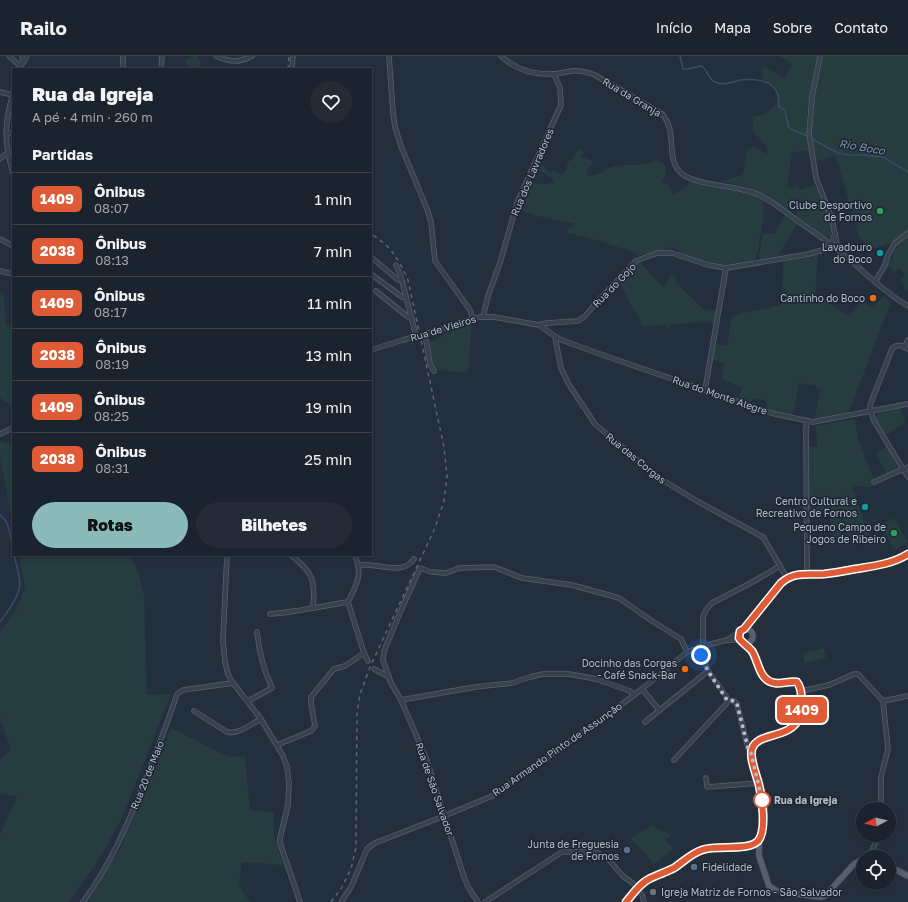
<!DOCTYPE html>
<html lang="pt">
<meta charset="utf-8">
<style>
:root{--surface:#1b232e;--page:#242b36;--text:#f1f3f6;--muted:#a0a4aa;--line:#39404a;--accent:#8bbbb9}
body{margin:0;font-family:"Golos Text",sans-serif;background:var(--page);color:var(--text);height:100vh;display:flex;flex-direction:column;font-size:15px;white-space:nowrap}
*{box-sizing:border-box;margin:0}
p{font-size:13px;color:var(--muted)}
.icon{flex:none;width:22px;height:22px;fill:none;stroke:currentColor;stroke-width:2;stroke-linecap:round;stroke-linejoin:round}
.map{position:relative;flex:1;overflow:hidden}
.side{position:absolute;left:12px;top:12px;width:360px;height:488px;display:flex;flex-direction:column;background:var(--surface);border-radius:0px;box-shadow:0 2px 6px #0003,0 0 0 1px var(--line)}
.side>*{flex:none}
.badge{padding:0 8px;border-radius:6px;font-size:14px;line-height:26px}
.needle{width:26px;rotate:263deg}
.controls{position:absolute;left:856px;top:746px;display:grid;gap:8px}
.controls a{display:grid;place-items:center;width:40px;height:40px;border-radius:50%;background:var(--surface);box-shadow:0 2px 6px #0003,0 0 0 1px var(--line);font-size:20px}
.you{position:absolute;width:20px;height:20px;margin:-10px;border:3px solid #fff;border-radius:50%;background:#1a73e8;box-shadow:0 0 0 6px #1a73e833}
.map>.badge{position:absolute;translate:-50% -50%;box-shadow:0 0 0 2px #fff}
h2{padding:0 20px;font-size:15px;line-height:36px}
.round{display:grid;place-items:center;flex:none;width:42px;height:42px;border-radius:21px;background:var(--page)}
.overview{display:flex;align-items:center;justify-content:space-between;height:68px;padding:0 20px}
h1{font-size:19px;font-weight:800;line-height:30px}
.action{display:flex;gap:8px;margin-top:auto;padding:8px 20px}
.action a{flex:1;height:46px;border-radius:24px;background:var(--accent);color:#111;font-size:16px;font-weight:800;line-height:46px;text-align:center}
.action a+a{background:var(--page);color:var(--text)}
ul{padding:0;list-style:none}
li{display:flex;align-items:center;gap:12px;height:52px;padding:0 20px;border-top:1px solid var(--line)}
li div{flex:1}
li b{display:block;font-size:15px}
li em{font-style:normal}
li .badge{min-width:44px;font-weight:700;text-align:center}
header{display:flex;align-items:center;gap:24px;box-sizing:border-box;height:56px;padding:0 20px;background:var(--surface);border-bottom:1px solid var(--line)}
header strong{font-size:19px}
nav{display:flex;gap:22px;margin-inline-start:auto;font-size:14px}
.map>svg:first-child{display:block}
.green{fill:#263c3f}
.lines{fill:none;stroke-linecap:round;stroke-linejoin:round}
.stream{stroke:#394c67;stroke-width:1.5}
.minor-casing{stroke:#565f6c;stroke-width:5.5}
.major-casing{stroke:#414a57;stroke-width:7}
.minor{stroke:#38414e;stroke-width:4}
.major{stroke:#56606e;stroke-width:5.5}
.rail{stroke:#5a6575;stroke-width:1.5;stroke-dasharray:4 4;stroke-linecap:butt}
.line-casing{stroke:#fff;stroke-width:9}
.line{stroke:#df5b35;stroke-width:6}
.walk{stroke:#b4bcc9;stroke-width:4;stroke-dasharray:0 7.2}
.leisure-dot{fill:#2e9e5b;stroke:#1d2633;stroke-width:1.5}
.culture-dot{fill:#0f9aa8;stroke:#1d2633;stroke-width:1.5}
.food-dot{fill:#e8710a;stroke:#1d2633;stroke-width:1.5}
.stop-dot{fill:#fff;stroke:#df5b35;stroke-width:2}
.service-dot{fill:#5c6f8a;stroke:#1d2633;stroke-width:1.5}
.worship-dot{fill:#6b7280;stroke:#1d2633;stroke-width:1.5}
.labels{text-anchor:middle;stroke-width:3;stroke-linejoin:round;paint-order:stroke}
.street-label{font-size:10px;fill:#b4bcc9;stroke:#1d2633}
.poi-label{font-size:10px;fill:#b4bcc9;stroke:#1d2633;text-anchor:end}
.stop-label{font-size:10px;font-weight:bold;fill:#b4bcc9;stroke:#1d2633;text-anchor:start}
.water-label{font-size:11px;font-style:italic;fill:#7c92b1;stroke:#1d2633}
</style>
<header>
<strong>Railo</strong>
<nav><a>Início</a><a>Mapa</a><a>Sobre</a><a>Contato</a></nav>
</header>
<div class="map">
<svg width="908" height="846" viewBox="0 0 908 846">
<rect width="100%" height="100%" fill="#242f3e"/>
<g class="green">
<path d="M194,0H198L202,13H188L185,4Z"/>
<path d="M779,0H817C811,31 803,63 809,95L791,96L792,103H791L787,131L794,132L797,128L800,134L815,129L830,162L833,176L830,180L826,181L795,160L799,150L791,142L787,154L765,138L743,130L721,125L743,119L747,93L754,91L768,98C767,88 759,82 753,76V61L767,57L779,44C776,35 774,29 764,26L762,12L766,11L782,22H786L791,8L790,6Z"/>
<path d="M823,0H908V175L893,186L873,193L859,182L836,100L816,105C814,95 812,84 811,74C811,49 817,24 823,0Z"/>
<path d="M579,93L582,95L583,98L580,101L591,104L592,108L588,112L587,120C600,120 603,113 615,110C625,108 636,110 646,108C650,107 653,104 657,105C661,106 666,109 666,113C666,119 663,124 661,126L668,129L673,139L688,129L690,125L745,137L753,139L764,145L763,166L756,203C749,207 742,207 735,208C709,209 694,206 673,191L638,200L636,197L587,181L568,177V173L575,168L537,160L520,154L530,127L544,128L554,127C551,119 544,116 535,115L539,106C544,109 546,114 551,117L553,115L562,119L565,116L568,106L573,103L575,97Z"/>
<path d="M784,159L797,168L777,202L762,204L759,202V199L763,177L773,178L775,177Z"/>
<path d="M908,179V235L902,227L901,223L905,219L899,212L895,216L888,210L898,187Z"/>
<path d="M818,199L815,238L849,260L863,245L873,252L883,240L891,246L848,358L814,364L821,333L816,332V330L799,327L793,359L766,353V345L753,342L751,347L738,343L742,332L722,323L724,307L713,304L715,288L727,290L732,259H738L740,257L769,252L782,248L783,206Z"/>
<path d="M640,206L663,232L666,229L670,218L676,221L675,226L703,253L716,254L714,267L702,266L676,268L672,267L668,273L666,272V269L642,270L637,259L619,226L627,217Z"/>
<path d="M3,236L6,271L13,269V350L0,342V238Z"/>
<path d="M472,266L468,317L437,314L432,309L428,287L432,285H435L449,274Z"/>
<path d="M900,352L906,366L885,379L876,365V361L879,357Z"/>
<path d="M855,363L858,382L876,430L869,431L856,430L855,428L852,429L870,484L850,488L841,452L839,453L845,485L834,487L829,455H808V391H817L816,370Z"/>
<path d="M0,386L13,389V471L0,399Z"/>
<path d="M887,391L897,410L895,414L887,419L876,397Z"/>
<path d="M894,462L908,486L894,494L880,466L883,469Z"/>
<path d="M19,499H129L137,513L144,540L147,639L171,638L121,764L96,808L69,846H0V779L17,740L0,738V704L11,693L0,662V576L15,556L25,532Z"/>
<path d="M824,592L826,602L805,607L803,597Z"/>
<path d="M171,672L228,701L245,700L250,754L274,756L273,774L283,809L242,806L239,830L250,846H88L120,793Z"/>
<path d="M652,769L671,779L665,783L673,793L654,808L631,782Z"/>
</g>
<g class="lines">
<g class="stream">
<path d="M680,0L683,13H687L702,10C707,14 709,24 715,26C723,30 732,26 740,24C751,23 768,23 775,33C778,37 779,45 779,51L785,54L788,70L791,73L807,80"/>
<path d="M812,83L838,97L848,99H864L883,101L908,116"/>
<path d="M0,459C10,465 11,484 13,494"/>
<path d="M0,566C7,556 16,546 19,533C22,523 16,509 14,499"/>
</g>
<g class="minor-casing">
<g id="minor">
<path d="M9,0L21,11"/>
<path d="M123,0V13"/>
<path d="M216,0C229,6 239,7 252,0"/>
<path d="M389,0L393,57L395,71L401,90L427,153L431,166L435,205L470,254L473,262"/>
<path d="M501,0C515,13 533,19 552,18C559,18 565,16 571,15C580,14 587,16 595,19L662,58C678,75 665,103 681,117C696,130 737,129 757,138C771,144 783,154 795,163C809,173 825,183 839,195C862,213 882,235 908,250"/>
<path d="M820,0L812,41L809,78L816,122L832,163L838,194"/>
<path d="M23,7L27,0"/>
<path d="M21,11L23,4L22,0"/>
<path d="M161,13L162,0"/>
<path d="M292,13L293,0"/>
<path d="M0,36L12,39"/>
<path d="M13,37C4,69 4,86 13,117"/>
<path d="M6,77H13"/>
<path d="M0,103L7,97"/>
<path d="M0,183L13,190"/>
<path d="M371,201L398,224L402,225L416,280"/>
<path d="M396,209L400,218L402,225"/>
<path d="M0,215L13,218"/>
<path d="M371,218L402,241H406"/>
<path d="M875,226L885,209L888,199L894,188L908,177"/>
<path d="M376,235L408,261L411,262"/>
<path d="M483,261L488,240L500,207L517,147L561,49L560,32L554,18"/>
<path d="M539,269L559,283L597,297L771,357L813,366L908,348"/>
<path d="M425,278L430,308L434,315"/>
<path d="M555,281L561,312L568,327L595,368L659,422L697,445L763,481L787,522"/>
<path d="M904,291L908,284"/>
<path d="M908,293C902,290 897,287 892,293L870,349L871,356L874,365L908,421"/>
<path d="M371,294L403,284L439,274L473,262L483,261H494L539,269L547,267L578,265L585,260L597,246L636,205L657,197H672L708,209L726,212L809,198L826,193L831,189L835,177"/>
<path d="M705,334L726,212"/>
<path d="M0,378L13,372"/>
<path d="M874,426L908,411"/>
<path d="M227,499L223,584L225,606L228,618L233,627L261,663L283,700L287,711L289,727L288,749L280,782V787L300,846"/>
<path d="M291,499C312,516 316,524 313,551"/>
<path d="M355,499C363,520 357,527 348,546L364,597L368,605"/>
<path d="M358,509C377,506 402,521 414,503"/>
<path d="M807,518L806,371L808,365"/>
<path d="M270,558C296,556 322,550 348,546"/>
<path d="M727,584L739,577"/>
<path d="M703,590V561L706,554L712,547L747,529L780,510"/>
<path d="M374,613L389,621"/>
<path d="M642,633L659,654"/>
<path d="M801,635L829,629L854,618H858L883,645L888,693L881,721V753"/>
<path d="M401,644L475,631L512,627L530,621L543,618H569L596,623L630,635L634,639"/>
<path d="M727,644L734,645L737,648L748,692L751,697"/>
<path d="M248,645L272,632C264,615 259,595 257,576"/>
<path d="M883,645L908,640"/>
<path d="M194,655L227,676C238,679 251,668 261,663"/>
<path d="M645,666L708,615"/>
<path d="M277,689L311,675L315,670L311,647V641L334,613L345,610L364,597"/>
<path d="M674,704L727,647L726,640L708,615L699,591"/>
<path d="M706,722L707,731L759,727"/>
<path d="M869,801L879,779"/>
<path d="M637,832L642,839L644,846"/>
<path d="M83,846C109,811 127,770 143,730C155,699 167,669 177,638L183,634L233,627"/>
<path d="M341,846L351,831L367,793L375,787L444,760L492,740L613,655L642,633L687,596L703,590L727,584H740"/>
<path d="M478,846L468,831L463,818L426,702L401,644L391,627L383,604L384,595L402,552L420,512L431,516L446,517L459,512L494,511L522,522L572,529L619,542L652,565L681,583L687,596"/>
<path d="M485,846L562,796H596L607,802L623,820L638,831"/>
</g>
</g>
<g class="major-casing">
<g id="major">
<circle cx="746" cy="580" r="7"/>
<path d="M744,573L781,527C795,516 807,519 824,518C834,517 843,515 852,513C871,510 891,508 908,498"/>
<path d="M759,783V800L769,830L777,835L820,841L825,840L854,808L863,803"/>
<path d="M889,810L908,820"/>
<path d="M626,846C633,838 639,828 649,823C657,819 666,816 674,812C683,806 692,797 702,794C717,788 747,796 758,785C767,775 762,738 758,726C756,717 749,703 752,693C758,673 807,685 802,646C801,638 802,633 797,626C789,625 782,628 774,627C760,624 759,607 753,597C751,593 747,590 744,587"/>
</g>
</g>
<use href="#minor" class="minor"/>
<use href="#major" class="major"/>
<g class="rail">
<path d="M288,13L289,0"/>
<path d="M331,846L341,833L351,813L356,791L357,657L360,638L370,611L435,472L444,445L446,429L447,420L444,391L408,224C398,202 392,191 371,178"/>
</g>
</g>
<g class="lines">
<g class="line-casing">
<path id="line" d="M626,846C633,838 639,828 649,823C657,819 666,816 674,812C683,806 692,797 702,794C717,788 747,796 758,785C767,775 762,741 759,729C757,720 749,702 752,693C758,675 790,684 800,661C802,656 803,651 802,646C801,638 802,633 797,626C789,625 782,628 775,627C759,625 759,606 752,595C748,590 742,587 739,582L740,575L744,573L781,527C795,515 807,519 824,518C835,517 845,515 855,513C874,510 892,508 908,498"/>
</g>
<use href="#line" class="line"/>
<path class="walk" d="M701,599L708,615L727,644L734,645L737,648L748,692L751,697L762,744"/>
</g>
<g class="leisure-dot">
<circle cx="880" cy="155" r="4"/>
<circle cx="894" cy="477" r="4"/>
</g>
<g class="culture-dot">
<circle cx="880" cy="197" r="4"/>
<circle cx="865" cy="451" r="4"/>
</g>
<g class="food-dot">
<circle cx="873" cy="242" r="4"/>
<circle cx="685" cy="613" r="4"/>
</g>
<circle class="stop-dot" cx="762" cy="744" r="8"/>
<g class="service-dot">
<circle cx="627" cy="794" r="4"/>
<circle cx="694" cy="811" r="4"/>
</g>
<circle class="worship-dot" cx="653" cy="836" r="4"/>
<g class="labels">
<g class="street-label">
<text transform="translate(632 41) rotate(31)" y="4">Rua da Granja</text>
<text transform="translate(532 116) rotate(-67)" y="4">Rua dos Lavradores</text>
<text transform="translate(614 229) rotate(-46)" y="4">Rua do Gojo</text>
<text transform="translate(443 272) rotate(-17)" y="4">Rua de Vieiros</text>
<text transform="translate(720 339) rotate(19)" y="4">Rua do Monte Alegre</text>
<text transform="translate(636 402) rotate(39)" y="4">Rua das Corgas</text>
<text transform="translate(557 693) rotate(-35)" y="4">Rua Armando Pinto de Assunção</text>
<text transform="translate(147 719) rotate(-68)" y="4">Rua 20 de Maio</text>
<text transform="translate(435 733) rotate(71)" y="4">Rua de São Salvador</text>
</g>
<g class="poi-label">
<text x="872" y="153">Clube Desportivo<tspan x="872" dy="12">de Fornos</tspan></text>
<text x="872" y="195">Lavadouro<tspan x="872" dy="12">do Boco</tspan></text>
<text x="865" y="246">Cantinho do Boco</text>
<text x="857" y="449">Centro Cultural e<tspan x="857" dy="12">Recreativo de Fornos</tspan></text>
<text x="886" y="475">Pequeno Campo de<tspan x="886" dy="12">Jogos de Ribeiro</tspan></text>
<text x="677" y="611">Docinho das Corgas<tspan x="677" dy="12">- Café Snack-Bar</tspan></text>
<text x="619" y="792">Junta de Freguesia<tspan x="619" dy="12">de Fornos</tspan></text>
<text x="702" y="815" text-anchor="start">Fidelidade</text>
<text x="661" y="840" text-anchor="start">Igreja Matriz de Fornos - São Salvador</text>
</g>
<g class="stop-label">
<text x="774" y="748">Rua da Igreja</text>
</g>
<g class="water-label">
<text transform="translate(862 91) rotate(10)" y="4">Rio Boco</text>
</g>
</g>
</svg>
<div class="controls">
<a><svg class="needle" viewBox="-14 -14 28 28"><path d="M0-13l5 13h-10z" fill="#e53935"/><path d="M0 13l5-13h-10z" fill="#a0a4aa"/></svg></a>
<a><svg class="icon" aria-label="locate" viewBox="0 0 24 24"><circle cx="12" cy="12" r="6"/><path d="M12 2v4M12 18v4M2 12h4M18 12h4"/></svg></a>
</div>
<div class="you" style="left:701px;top:599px"></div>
<b class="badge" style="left:802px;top:654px;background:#df5b35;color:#fff">1409</b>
<section class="side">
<div class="overview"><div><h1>Rua da Igreja</h1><p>A pé · 4 min · 260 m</p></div><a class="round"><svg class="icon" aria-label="heart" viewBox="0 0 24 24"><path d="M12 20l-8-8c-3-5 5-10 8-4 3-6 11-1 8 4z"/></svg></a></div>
<h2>Partidas</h2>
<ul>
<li><span class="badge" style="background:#df5b35;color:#fff">1409</span><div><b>Ônibus</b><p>08:07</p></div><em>1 min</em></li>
<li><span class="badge" style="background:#df5b35;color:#fff">2038</span><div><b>Ônibus</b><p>08:13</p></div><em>7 min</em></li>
<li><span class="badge" style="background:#df5b35;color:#fff">1409</span><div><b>Ônibus</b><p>08:17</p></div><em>11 min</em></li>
<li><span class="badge" style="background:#df5b35;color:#fff">2038</span><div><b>Ônibus</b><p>08:19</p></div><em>13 min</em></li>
<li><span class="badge" style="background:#df5b35;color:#fff">1409</span><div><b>Ônibus</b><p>08:25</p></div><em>19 min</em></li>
<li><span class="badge" style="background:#df5b35;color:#fff">2038</span><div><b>Ônibus</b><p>08:31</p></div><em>25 min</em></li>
</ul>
<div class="action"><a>Rotas</a><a>Bilhetes</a></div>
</section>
</div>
